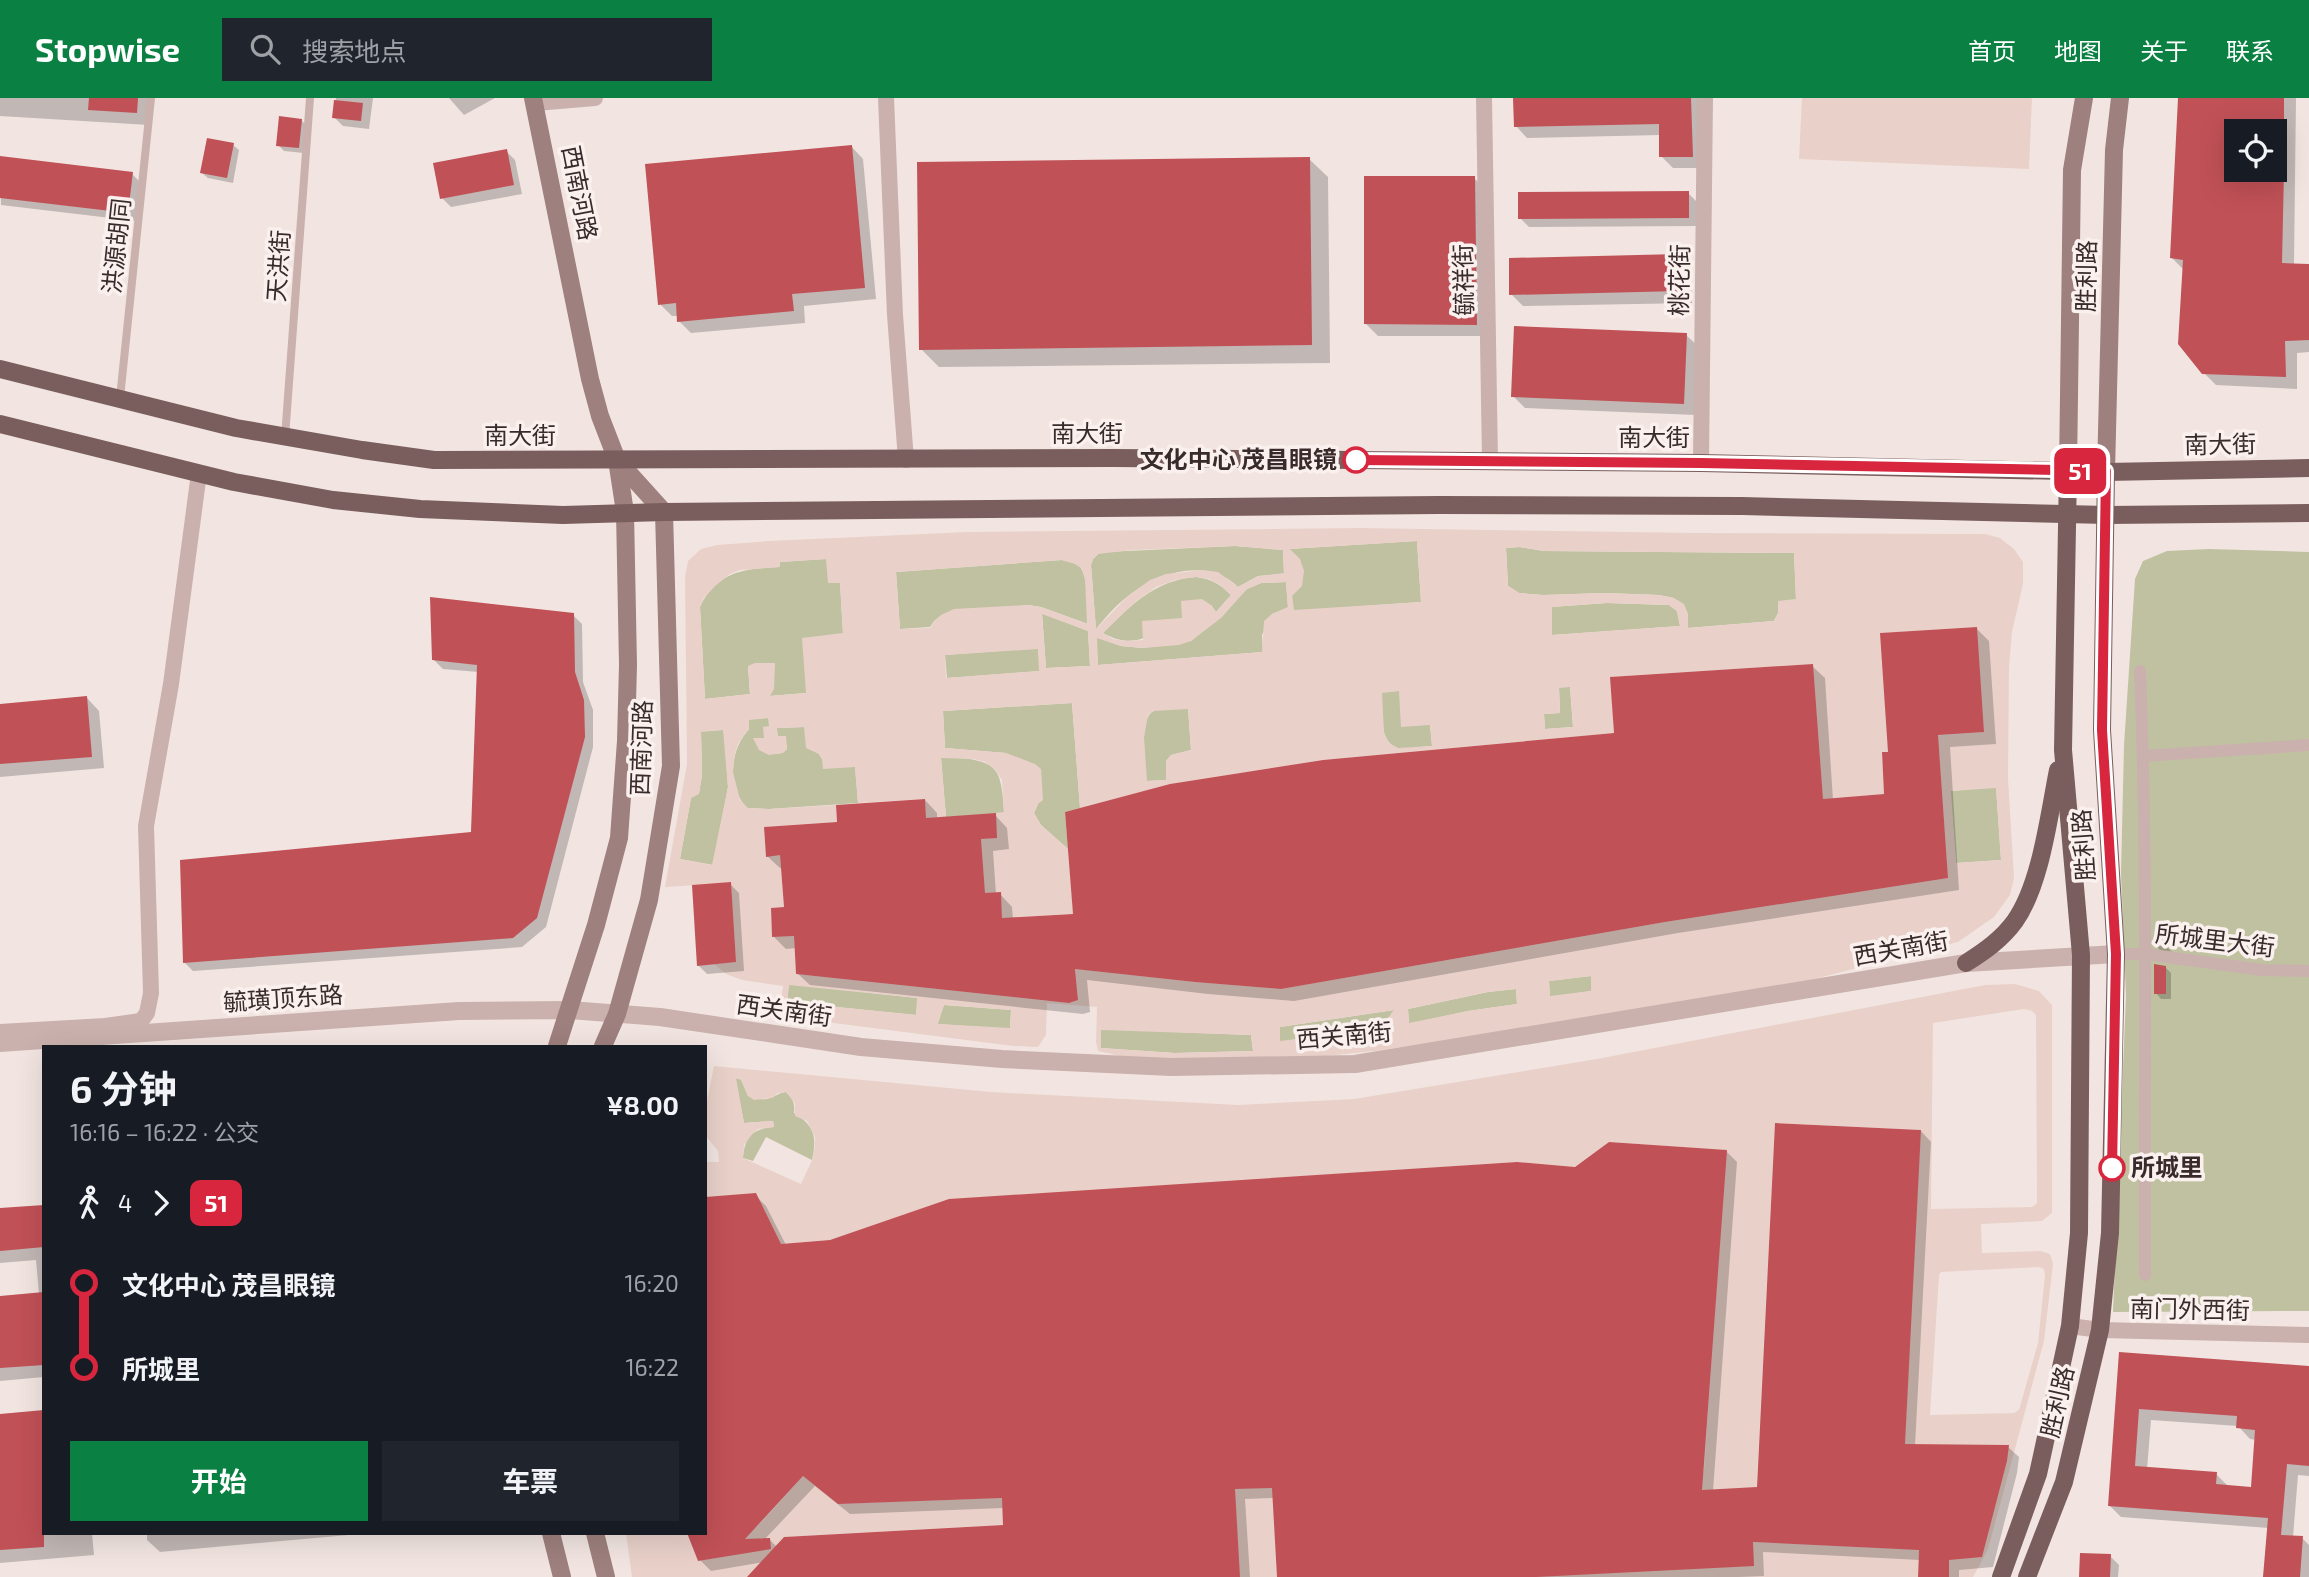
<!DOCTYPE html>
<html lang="zh">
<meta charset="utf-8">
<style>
:root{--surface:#171b24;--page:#20242c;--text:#f1f3f6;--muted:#9ea1a6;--accent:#0b8043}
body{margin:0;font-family:"Exo 2","Noto Sans SC",sans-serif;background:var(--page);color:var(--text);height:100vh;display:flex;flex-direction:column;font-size:26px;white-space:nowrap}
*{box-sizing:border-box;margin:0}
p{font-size:23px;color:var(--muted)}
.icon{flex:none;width:38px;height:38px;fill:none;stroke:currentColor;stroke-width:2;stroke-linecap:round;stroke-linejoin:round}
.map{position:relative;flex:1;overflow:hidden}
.side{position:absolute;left:42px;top:947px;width:665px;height:490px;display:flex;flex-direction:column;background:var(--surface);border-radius:0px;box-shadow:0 7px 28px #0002}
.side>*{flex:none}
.badge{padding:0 14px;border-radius:10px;font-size:24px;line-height:46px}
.buttons{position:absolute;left:2224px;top:21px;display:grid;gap:14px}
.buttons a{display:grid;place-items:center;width:63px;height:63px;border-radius:0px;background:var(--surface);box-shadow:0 7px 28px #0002;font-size:35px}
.map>.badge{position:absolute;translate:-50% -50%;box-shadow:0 0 0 4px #fff}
.legs{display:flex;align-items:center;gap:10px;height:77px;padding:0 28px;font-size:23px}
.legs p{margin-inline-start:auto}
.headline{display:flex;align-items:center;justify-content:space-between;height:119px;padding:0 28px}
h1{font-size:38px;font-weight:700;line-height:52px}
.button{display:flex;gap:14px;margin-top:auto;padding:14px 28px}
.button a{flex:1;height:80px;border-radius:0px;background:var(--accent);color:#fff;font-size:28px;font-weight:700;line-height:80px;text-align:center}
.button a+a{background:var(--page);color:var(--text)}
ul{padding:0 28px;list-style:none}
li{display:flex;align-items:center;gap:24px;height:84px;font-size:26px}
li i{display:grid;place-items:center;width:10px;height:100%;margin:0 9px;background:currentColor}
li i::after{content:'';width:18px;height:18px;margin:-9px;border:5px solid;border-radius:50%;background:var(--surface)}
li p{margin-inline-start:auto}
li:first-child i{background:linear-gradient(#0000 50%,currentColor 0)}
li:last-child i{background:linear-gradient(currentColor 50%,#0000 0)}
header{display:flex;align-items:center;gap:42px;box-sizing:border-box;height:98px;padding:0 35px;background:var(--accent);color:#fff}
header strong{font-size:33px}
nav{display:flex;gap:38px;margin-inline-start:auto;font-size:24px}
.search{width:490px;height:63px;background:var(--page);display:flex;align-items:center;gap:18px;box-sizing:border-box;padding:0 24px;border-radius:0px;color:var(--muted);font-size:26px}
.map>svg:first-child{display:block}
.green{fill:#c0c1a1}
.plaza{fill:#e9d1c9;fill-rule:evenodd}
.shadow{fill:#0003;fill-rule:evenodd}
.building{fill:#c05157;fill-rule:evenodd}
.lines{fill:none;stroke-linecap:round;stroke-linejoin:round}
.service{stroke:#cab1ad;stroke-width:8}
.pedestrian{stroke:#cab1ad;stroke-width:12}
.minor{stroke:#cab1ad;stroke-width:16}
.tertiary{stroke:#cab1ad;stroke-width:18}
.secondary{stroke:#9e807e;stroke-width:18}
.primary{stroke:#7a5e5d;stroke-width:18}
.line-1-casing{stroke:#fff;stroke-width:16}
.line-1{stroke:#d7263d;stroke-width:10}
.stop-1-dot{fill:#fff;stroke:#d7263d;stroke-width:3.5}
.labels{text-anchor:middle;stroke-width:7;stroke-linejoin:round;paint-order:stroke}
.street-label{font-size:24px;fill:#392b2b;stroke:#faf0ed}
.stop-label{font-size:24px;font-weight:bold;fill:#392b2b;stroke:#faf0ed;text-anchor:end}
</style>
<header>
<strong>Stopwise</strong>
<div class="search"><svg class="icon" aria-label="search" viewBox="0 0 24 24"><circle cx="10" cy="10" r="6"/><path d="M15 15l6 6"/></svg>搜索地点</div>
<nav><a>首页</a><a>地图</a><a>关于</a><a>联系</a></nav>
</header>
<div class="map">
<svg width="2309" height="1479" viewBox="0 0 2309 1479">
<rect width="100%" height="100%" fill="#f2e5e1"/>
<g class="green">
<path d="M1417,443L1421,504L1293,513L1289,451Z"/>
<path d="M1235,448L1283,452L1284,476L1258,478L1238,489C1207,459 1158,474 1127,499C1115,508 1105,520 1096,531L1091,467L1093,461L1098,456L1105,454Z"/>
<path d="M1519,449L1544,453L1794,455L1796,502L1778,515L1774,523L1687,530L1688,516L1674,500L1659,497L1605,495L1543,497L1519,495L1508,488L1506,450Z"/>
<path d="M2209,451L2309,454V1213L2113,1214L2126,898L2121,776L2124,647L2135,481L2143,463L2167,453Z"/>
<path d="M826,461L840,484L843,536L806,595L769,598L748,568L750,596L705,601L700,509C717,473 744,471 780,469V464Z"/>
<path d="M1062,462C1068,464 1075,464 1079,468C1089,477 1087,512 1088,526L1041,509L1028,507L943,516L934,523L930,529L900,531L896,474Z"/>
<path d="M1196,479C1212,481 1220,486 1231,497L1216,514L1211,507C1201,511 1190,516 1180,521C1152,536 1135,553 1103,535C1131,507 1155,482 1196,479Z"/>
<path d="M1286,484L1288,510L1272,516L1262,537L1263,554L1098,567L1096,539L1121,548L1143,550L1191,543L1247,491L1261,485Z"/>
<path d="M1607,505L1669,507L1677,513L1680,528L1552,537L1551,509Z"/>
<path d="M1042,515L1088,533L1090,568L1046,570Z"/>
<path d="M1038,550L1040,573L947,580L945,557Z"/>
<path d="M1559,589H1570L1573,629L1545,631L1544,616L1560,615Z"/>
<path d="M1399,593L1430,627L1432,648C1422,648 1407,652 1398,650C1378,645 1382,610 1382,594Z"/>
<path d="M1072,605L1080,710L1065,714L1068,751L1041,727L1034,715L1038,706L1006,655L945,650L943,613Z"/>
<path d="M1188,610L1191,652L1171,657L1166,663L1167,682L1146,683C1146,669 1138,619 1154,613C1163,609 1178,611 1188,610Z"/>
<path d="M769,620L775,656L782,655L787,651L785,638L778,639L776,630L805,629L811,651L819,656L822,661L855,668L858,705L769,711L747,710C726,688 730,652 749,631V621Z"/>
<path d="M724,632L728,689L713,767L680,761L691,700L699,695L702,677L701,633Z"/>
<path d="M950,659C998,663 1001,668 1004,715L946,719L941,660Z"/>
<path d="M1996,689L2001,762L1956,765L1950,693Z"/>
<path d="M1591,878V893L1550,899L1549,883Z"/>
<path d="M789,886L918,900L916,917L787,904Z"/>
<path d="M1516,891L1517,906L1468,913L1409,926L1408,911L1488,894Z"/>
<path d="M944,907L1011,912L1010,931L937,926Z"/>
<path d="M1394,912L1387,922L1369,932L1280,944V929Z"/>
<path d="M1101,931L1251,937L1253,953L1175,955L1100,950Z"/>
<path d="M735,980L741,981L748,998C755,1000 763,1003 770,1000C777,998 778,995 786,994C793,1001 795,1005 794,1015C815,1028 817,1039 812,1062L766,1039L753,1063L743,1060C745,1038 752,1031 774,1029L773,1023L744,1025Z"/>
</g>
<g class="plaza">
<path d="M1802,0H2032L2029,71L1799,61Z"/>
<path d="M1359,430L1696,435L1985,436L2000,440L2014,451L2023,464V486L2012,534L2009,569L2008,680L2014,780L2010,797L1994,819L1958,844L1791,887L1477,938L1375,953L1315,959L1203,963L1120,958L1098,953L1096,944L1097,909L1047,905L1046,937L1038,949L1013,948L779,918L783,888L742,882L726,876L714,866L736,864L731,785L665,789L687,666L685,479L688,463L701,451L717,447L769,443L967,434ZM1417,443L1421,504L1294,512L1292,498L1302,488L1304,473L1300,461L1290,451ZM1235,448L1283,452L1284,475L1259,478L1238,489L1218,474L1203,472L1166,476L1150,482L1128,498L1096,531L1091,467L1093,461L1098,456L1132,452ZM1520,449L1544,453L1794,455L1796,501L1778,503V515L1774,523L1688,530V516L1684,506L1674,500L1659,497L1605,495L1543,497L1519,495L1508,488L1506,450ZM826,461L828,485H840L843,535L802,540L806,595L770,598L774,591L775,565H755L748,568L750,596L705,601L700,509L704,500L715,488L730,476L740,472L780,469V464ZM1062,462L1075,466L1081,470L1085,479L1087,526L1041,509L1028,507L954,511L943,516L934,523L930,530L900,531L896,474ZM1196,479L1209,481L1219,486L1231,497L1216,514L1211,507L1202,501L1181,503L1182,520L1142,523L1143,542L1126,543L1113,541L1103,535L1135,504L1156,489L1175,482ZM1286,484L1288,509L1272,516L1264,523L1262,554L1098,567L1097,540L1121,548L1143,550L1179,547L1191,543L1221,520L1247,491L1261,485ZM1607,505L1669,507L1677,513L1680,528L1552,537V509ZM1042,516L1088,533L1090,568L1046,570ZM1977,529L1984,634L1888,641L1881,535ZM1038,551L1039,573L946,580L945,557ZM1813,566L1823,701L1884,696L1882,655L1939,651L1948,780L1665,824L1281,891L1195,884L1078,871L1068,751L1041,727L1034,715L1038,706L1043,702L1041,671L1035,666L1006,655L945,650L943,613L1072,605L1080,710L1170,686L1323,662L1614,635L1611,579ZM1570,589L1573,629L1545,631L1544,616L1560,615L1559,590ZM1399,593L1401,629L1430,627L1432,648L1398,650L1389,645L1384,635L1382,595ZM1188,611L1191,652L1171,657L1166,663V682L1147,683L1144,639L1148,617L1153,613ZM768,620L769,628L763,629L764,640H753L759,652L769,657L783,655L787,651L786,638H778L777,630L804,629L806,650L819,656L822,661L823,671L855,669L858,705L925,701L926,720L946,719L941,660L974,661L985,664L994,670L1002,682L1004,714L996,715L981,741L985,795H1001L1002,820L1070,816L1078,899L1076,903L1069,905L796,876L794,838L772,839L771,810L784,809L780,757L766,758L764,729L837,724L836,707L769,711L748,710L740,702L733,674L735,655L739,644L749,631V622ZM723,632L728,689L712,767L680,761L691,700L699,696L702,677L701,634ZM1996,690L2001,762L1956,765L1951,693ZM1591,878V893L1550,898L1549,883ZM789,887L917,900L916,917L787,904ZM1516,891L1517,906L1468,913L1409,925L1408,911L1488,894ZM944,907L1011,912L1010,930L938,926ZM1394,912L1387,922L1369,932L1280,943V929ZM1101,932L1251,937L1253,953L1175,955L1101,950Z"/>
<path d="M2015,886L2039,893L2052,907V1115L2042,1123L1981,1126L1982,1155L2040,1153L2050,1156L2053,1166L2044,1243L1988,1451L1973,1479H1949V1462L1982,1458L2007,1363L2008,1347H1922L1918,1479H1536L1274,1416L1277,1479H1239L1236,1414L784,1439L748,1479H632L626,1435H687L698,1463L728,1458L772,1413L803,1378L838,1406L1704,1373L1726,1052L1609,1044L1575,1069L1517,1064L965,1101L830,1142L781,1146L756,1096L705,1099V1064H719L718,1053L705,1037V1013L714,968L991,994L1238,1007L1354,1001L1597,961L1985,887ZM2024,911L2032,913L2036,917L2037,1105L2032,1109L1931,1111L1933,925ZM736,980L741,982L748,998L754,1002L772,1000L778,995L786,994L795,1005V1018L807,1023L815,1039V1048L812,1062L801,1086L743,1060L744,1047L753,1035L758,1031L774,1029L773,1023L744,1025ZM1775,1025L1921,1032L1913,1168L1900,1451L1754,1444ZM2039,1169L2044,1171L2045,1177L2038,1245L2019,1312L2014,1315L1930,1317L1939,1177L1941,1174Z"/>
</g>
<g class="shadow">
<path d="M0,0H151L149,27L0,18Z"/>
<path d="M336,0H382H373L369,31L343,28L334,19Z"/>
<path d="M449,0H495L464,17Z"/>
<path d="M1515,0H1699L1703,70H1673L1661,58V37L1527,40L1516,28Z"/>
<path d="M2180,0H2296L2294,167H2309V254L2297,255V291L2216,287L2203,274L2184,172L2172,160ZM2236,33H2275V72H2236Z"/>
<path d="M301,22L307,28L304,55L284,53L278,47Z"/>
<path d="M233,47L239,52L233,85L208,80L202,75Z"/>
<path d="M851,48L863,61L876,201L804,208L805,225L691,235L679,223V218H672L660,206Z"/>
<path d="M506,53L515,62L522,96L451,109L442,100Z"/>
<path d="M0,60L132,76L141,85L136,123L1,107Z"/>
<path d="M1309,61L1328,79L1330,265L939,269L921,251Z"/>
<path d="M1474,80L1486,92L1489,238H1378L1365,225Z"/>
<path d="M1688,95L1697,104V128L1529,129L1520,120Z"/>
<path d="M1679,158L1691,170L1692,205L1523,208L1511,196Z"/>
<path d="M1686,237L1699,249L1696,317L1525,310L1513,298Z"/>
<path d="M573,517L582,526L583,584L593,612V649L546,829L522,849L193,873L184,864L472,735L478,574L443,571L434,562Z"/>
<path d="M1977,531L1989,543L1996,646L1950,649L1959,792L1678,835L1294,903L1208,896L1087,882L1090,914L1083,916L810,887L797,875L796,850L786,851L774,839L786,810L783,770H780L767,758L838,725L925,702L937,715V721L995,717L1007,730L1009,751L993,753L996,796H1000L1012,809L1013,821L1075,817L1616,636L1812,568L1825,580L1833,702L1886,698L1890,656Z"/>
<path d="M87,600L99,613L104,670L0,679V607Z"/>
<path d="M730,786L739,795L744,873L707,876L698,867Z"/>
<path d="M2156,848H2166L2172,854L2161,853Z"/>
<path d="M2165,869L2171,875V901H2161L2156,895Z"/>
<path d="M1921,1033L1931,1044L1915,1348L2008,1349L2019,1359L2017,1375L1993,1469L1959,1472V1479H1920V1462L1763,1454L1764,1478L1738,1479H1279L1274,1400L1245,1401L1250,1479H750L764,1464L711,1473L700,1462L689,1435H705L755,1097L766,1108L786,1147L1575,1071L1726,1053L1737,1064L1713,1393L1759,1391ZM815,1388L850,1416L1004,1410L1005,1429L777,1449L770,1442H764Z"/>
<path d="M44,1108V1279L0,1283V1200L39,1196L36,1162L0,1165V1112Z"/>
<path d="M2121,1256L2309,1270V1378L2298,1377L2293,1439L2302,1440L2309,1447V1479H2265L2269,1430L2121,1419L2109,1407ZM2151,1322L2238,1328L2250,1341L2256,1342L2252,1391L2228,1388L2216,1376L2147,1371Z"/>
<path d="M0,1318L44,1435H92L94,1457L0,1465Z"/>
<path d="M147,1435H371L160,1454L147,1442Z"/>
<path d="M2110,1458L2119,1467L2118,1479H2081Z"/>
</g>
<g class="building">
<path d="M89,0H138L137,15L88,12Z"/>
<path d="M1513,0H1691L1693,59H1659V26L1514,29Z"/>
<path d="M2178,0H2284V33H2236V72H2284L2282,165L2309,166V242L2285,243L2286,279L2202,276L2178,246L2183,162L2170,160Z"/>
<path d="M334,2L363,5L361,23L332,20Z"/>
<path d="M279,18L302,21L299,50L276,48Z"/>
<path d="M207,40L234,45L227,80L200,75Z"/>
<path d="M852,47L865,190L792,196L794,213L677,224L676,205L658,207L645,66Z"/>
<path d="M507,51L514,87L440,101L433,65Z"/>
<path d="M0,58L133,74L128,115L0,100Z"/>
<path d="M1310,59L1312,247L919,252L917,64Z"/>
<path d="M1364,78H1475L1477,227L1364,226Z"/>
<path d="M1689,93V120L1518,121V94Z"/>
<path d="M1680,156L1681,193L1509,197V160Z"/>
<path d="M1514,228L1687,235L1684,306L1511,299Z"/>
<path d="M430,499L574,515L575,574L584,602L585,639L537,820L513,840L183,865L180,762L471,734L477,567L432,562Z"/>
<path d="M1977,529L1984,634L1938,637L1948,780L1665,824L1281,891L1195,884L1075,871L1078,902L1069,905L796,876L794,838L772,839L771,810L784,809L780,757L766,759L764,729L837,724L836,707L925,701L926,720L996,715L997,740L981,741L985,795L1001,794L1002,820L1073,816L1065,714L1170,686L1323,662L1614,635L1610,579L1813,566L1823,701L1884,696L1882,654H1888L1880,535Z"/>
<path d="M87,598L92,659L0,666V606Z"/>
<path d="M731,784L736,864L697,868L692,787Z"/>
<path d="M2154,866L2166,868V896H2154Z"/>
<path d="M1775,1025L1921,1032L1905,1346L2009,1347L2007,1363L1982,1459L1949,1462V1479H1918L1919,1452L1753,1444L1754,1468L1536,1479H1277L1272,1390L1235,1391L1240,1479H747L784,1439L1003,1427L1002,1400L838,1406L803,1378L745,1441L770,1440L771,1451L698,1463L687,1435H705V1099L756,1095L781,1146L830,1142L949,1101L1517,1064L1575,1069L1609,1044L1727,1052L1702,1392L1757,1389Z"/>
<path d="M44,1107V1149L0,1153V1110Z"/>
<path d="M44,1194V1267L0,1270V1198Z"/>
<path d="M2119,1254L2309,1268V1368L2287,1366L2281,1437L2303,1438L2300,1479H2263L2268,1420L2108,1408ZM2139,1311L2237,1318L2236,1330L2255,1332L2251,1389L2216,1386L2217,1374L2135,1368Z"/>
<path d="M44,1312V1449L0,1452V1316Z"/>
<path d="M2080,1455L2111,1456L2110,1479H2079Z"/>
</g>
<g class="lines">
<g class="service">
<path d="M120,300L151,0"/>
<path d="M285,339L310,0"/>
</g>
<g class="pedestrian">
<path d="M2140,573C2148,774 2144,976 2145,1177"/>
<path d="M2143,658L2309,647"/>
<path d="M2116,856H2145L2262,872L2309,873"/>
</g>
<g class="minor">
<path d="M886,0L895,217L906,362"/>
<path d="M1484,0L1490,363"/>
<path d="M536,5L595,0"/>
<path d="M1701,365L1705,0"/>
<path d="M0,934L105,928L141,923L147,915L151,895L146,728L171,586L199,375"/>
<path d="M2070,1228L2100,1232L2309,1237"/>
</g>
<path class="tertiary" d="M0,945L459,913L570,912L660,919L861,949L1002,961L1171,969L1355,966L1966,865L2116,856"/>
<g class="secondary">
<path d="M533,0L590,281L600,318L617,362L625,414L628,567L626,643L619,740L596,827L557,948"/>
<path d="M2068,373L2072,72L2084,0"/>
<path d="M2106,374L2114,52L2120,0"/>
<path d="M603,948L617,916L649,802L671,668L664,414L617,362"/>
<path d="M551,1435L562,1479"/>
<path d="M595,1435L606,1479"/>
</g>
<g class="primary">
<path d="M0,271L236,330L362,352L434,362L1113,360L1701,365L2106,374L2309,370"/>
<path d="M0,326L234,384L333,402L420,411L563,417L664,414L1439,407L1742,408L2107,417L2309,415"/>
<path d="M1966,865C1985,853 2002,841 2015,823C2041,786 2049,717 2058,672"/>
<path d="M2001,1479L2038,1376L2070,1228L2079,1135L2081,857L2063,652L2068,373"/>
<path d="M2027,1479L2064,1384L2100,1232L2110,1135L2116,856L2102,632L2106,374"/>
</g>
</g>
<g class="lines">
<g class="line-1-casing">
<path id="line-1" d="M1356,362L1701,365L2106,373L2102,632L2116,856L2112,1070"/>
</g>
<use href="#line-1" class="line-1"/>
</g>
<g class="stop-1-dot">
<circle cx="1356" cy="362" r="12"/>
<circle cx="2112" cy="1070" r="12"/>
</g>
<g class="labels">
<g class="street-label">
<text transform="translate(579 95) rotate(79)" y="8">西南河路</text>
<text transform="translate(117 148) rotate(-84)" y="8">洪源胡同</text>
<text transform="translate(279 168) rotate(-86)" y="8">天洪街</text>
<text transform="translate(2087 178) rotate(-89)" y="8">胜利路</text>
<text transform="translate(1464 182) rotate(-91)" y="8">毓祥街</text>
<text transform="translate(1680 182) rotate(-89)" y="8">桃花街</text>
<text x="1087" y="344">南大街</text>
<text x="520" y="346">南大街</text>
<text x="1654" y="348">南大街</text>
<text transform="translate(2220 347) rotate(-1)" y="8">南大街</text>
<text transform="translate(642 650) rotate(-88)" y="8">西南河路</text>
<text transform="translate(2084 747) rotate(-94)" y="8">胜利路</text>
<text transform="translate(2215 843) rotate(7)" y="8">所城里大街</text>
<text transform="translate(1901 851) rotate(-10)" y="8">西关南街</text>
<text transform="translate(283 901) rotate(-4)" y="8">毓璜顶东路</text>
<text transform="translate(784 913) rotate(8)" y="8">西关南街</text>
<text transform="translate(1344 938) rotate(-5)" y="8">西关南街</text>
<text transform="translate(2190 1212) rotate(1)" y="8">南门外西街</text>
<text transform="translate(2058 1304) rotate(-77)" y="8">胜利路</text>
</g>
<g class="stop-label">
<text x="1337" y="370">文化中心 茂昌眼镜</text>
<text x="2131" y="1078" text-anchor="start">所城里</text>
</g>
</g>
</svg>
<div class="buttons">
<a><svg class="icon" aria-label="locate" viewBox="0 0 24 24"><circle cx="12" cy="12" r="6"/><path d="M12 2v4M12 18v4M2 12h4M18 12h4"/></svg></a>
</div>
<b class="badge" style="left:2080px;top:373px;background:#d7263d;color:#fff">51</b>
<section class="side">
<div class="headline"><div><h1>6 分钟</h1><p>16:16 – 16:22 · 公交</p></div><b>¥8.00</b></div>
<div class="legs"><svg class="icon" aria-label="walk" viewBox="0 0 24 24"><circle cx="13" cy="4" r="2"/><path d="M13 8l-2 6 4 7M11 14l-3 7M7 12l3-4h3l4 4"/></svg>4<svg class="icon" aria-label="forward" viewBox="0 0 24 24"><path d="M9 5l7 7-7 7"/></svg><b class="badge" style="background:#d7263d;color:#fff">51</b></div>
<ul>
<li><i style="color:#d7263d"></i><b>文化中心 茂昌眼镜</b><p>16:20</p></li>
<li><i style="color:#d7263d"></i><b>所城里</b><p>16:22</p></li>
</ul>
<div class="button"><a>开始</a><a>车票</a></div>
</section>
</div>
